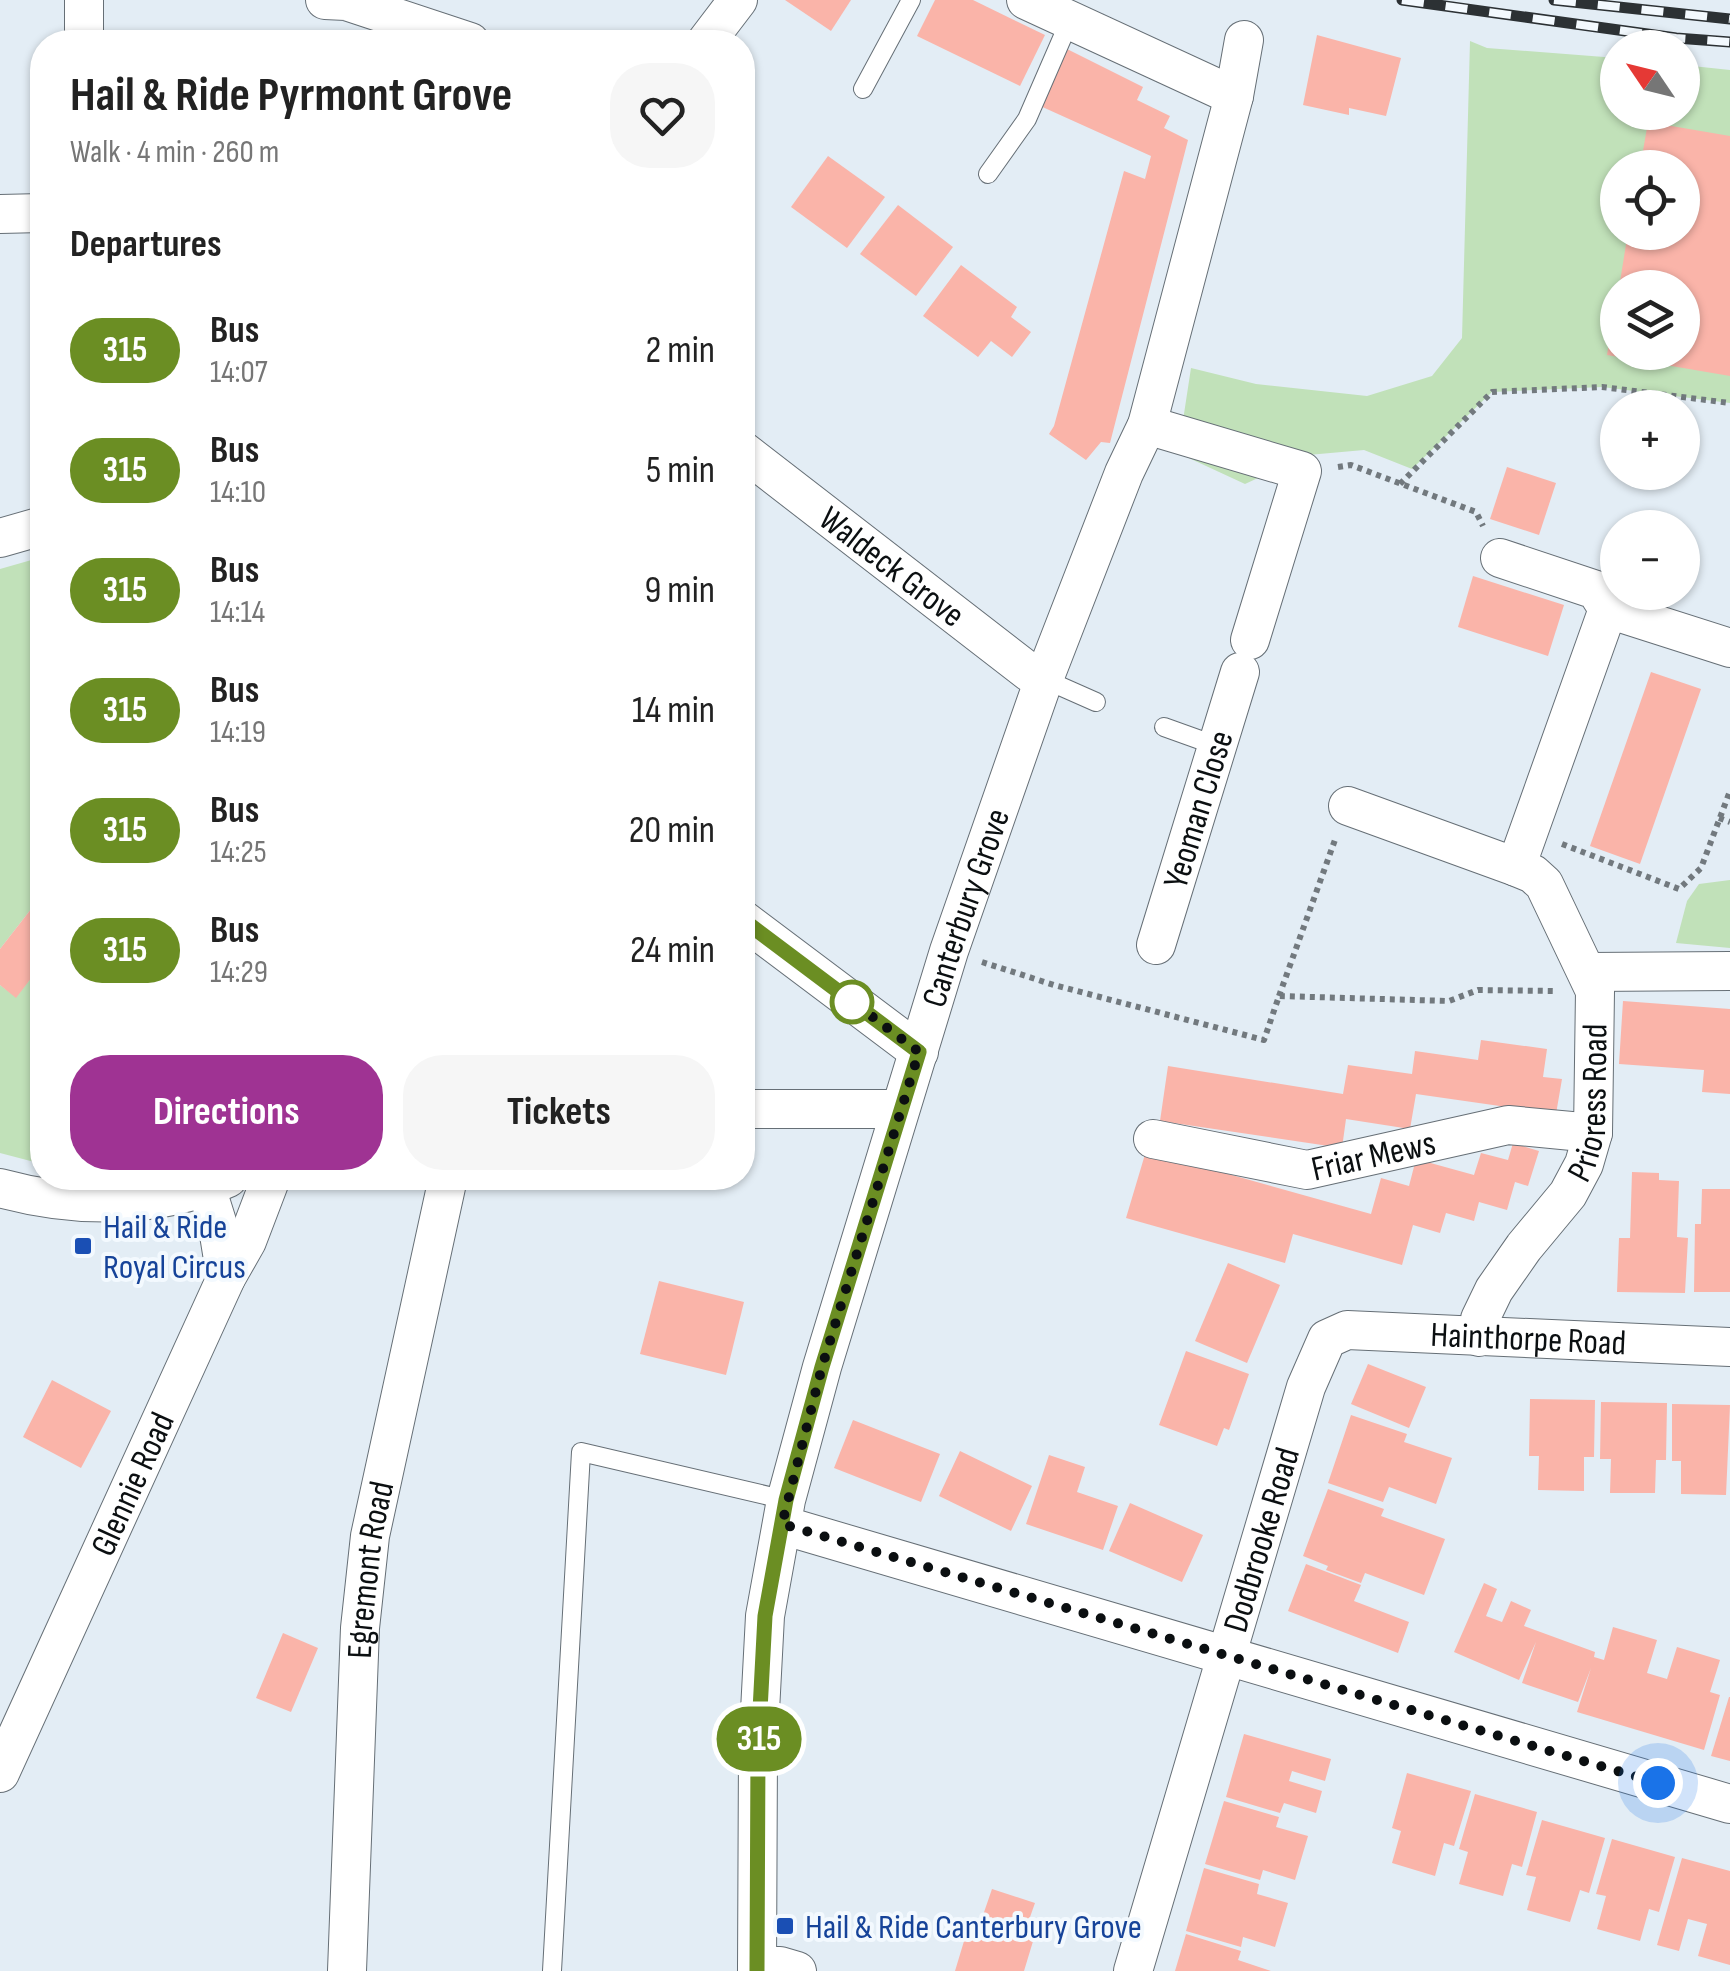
<!DOCTYPE html>
<meta charset="utf-8">
<style>
:root{--surface:#fff;--page:#f6f6f6;--text:#222;--muted:#767676;--accent:#9f3393}
body{margin:0;font-family:"Sofia Sans Condensed",sans-serif;background:var(--page);color:var(--text);height:100vh;display:flex;flex-direction:column;font-size:38px;white-space:nowrap}
*{box-sizing:border-box;margin:0}
p{font-size:32px;color:var(--muted)}
.icon{flex:none;width:55px;height:55px;fill:none;stroke:currentColor;stroke-width:2;stroke-linecap:round;stroke-linejoin:round}
.map{position:relative;flex:1;overflow:hidden}
.panel{position:absolute;left:30px;top:30px;width:725px;height:1160px;display:flex;flex-direction:column;background:var(--surface);border-radius:40px;box-shadow:0 2px 8px #0004}
.panel>*{flex:none}
.badge{padding:0 20px;border-radius:32px;font-size:35px;line-height:65px}
.needle{width:65px;rotate:305deg}
.controls{position:absolute;left:1600px;top:30px;display:grid;gap:20px}
.controls a{display:grid;place-items:center;width:100px;height:100px;border-radius:50%;background:var(--surface);box-shadow:0 2px 8px #0004;font-size:50px}
.you{position:absolute;width:50px;height:50px;margin:-25px;border:8px solid #fff;border-radius:50%;background:#1a73e8;box-shadow:0 0 0 15px #1a73e833}
.map>.badge{position:absolute;translate:-50% -50%;box-shadow:0 0 0 5px #fff}
h2{padding:0 40px;font-size:38px;line-height:90px}
.round{display:grid;place-items:center;flex:none;width:105px;height:105px;border-radius:40px;background:var(--page)}
.head{display:flex;align-items:center;justify-content:space-between;height:170px;padding:0 40px}
h1{font-size:48px;font-weight:700;line-height:75px}
.cta{display:flex;gap:20px;margin-top:auto;padding:20px 40px}
.cta a{flex:1;height:115px;border-radius:40px;background:var(--accent);color:#fff;font-size:40px;font-weight:700;line-height:115px;text-align:center}
.cta a+a{background:var(--page);color:var(--text)}
ul{padding:0;list-style:none}
li{display:flex;align-items:center;gap:30px;height:120px;padding:0 40px}
li div{flex:1}
li b{display:block;font-size:38px}
li em{font-style:normal}
li .badge{min-width:110px;font-weight:700;text-align:center}
.map>svg:first-child{display:block}
.green{fill:#c1e1b9;fill-rule:evenodd}
.building{fill:#fab4a9}
.lines{fill:none;stroke-linecap:round;stroke-linejoin:round}
.lane-casing{stroke:#666f76;stroke-width:20}
.street-casing{stroke:#666f76;stroke-width:40}
.path{stroke:#72797e;stroke-width:6;stroke-dasharray:5 5;stroke-linecap:butt}
.lane{stroke:#fff;stroke-width:18}
.street{stroke:#fff;stroke-width:38}
.rail-casing{stroke:#2c3134;stroke-width:11}
.rail{stroke:#f3f9fe;stroke-width:8;stroke-dasharray:22;stroke-linecap:butt}
.line-casing{stroke:#fff;stroke-width:22}
.line{stroke:#6b8e23;stroke-width:15}
.walk{stroke:#0b0f11;stroke-width:10;stroke-dasharray:0 18}
.stop-dot{fill:#fff;stroke:#6b8e23;stroke-width:5}
.transit-dot{fill:#1a4fb4;stroke:#f3f9fe;stroke-width:4}
.labels{text-anchor:middle;stroke-width:8;stroke-linejoin:round;paint-order:stroke}
.street-label{font-size:35px;fill:#0b0f11;stroke:#f3f9fe}
.transit-label{font-size:35px;fill:#164399;stroke:#f3f9fe;text-anchor:start}
</style>
<div class="map">
<svg width="1730" height="1971" viewBox="0 0 1730 1971">
<rect width="100%" height="100%" fill="#e3edf5"/>
<g class="green">
<path d="M1470,41L1487,48L1617,58L1618,112H1682L1683,65L1730,70V403L1602,387L1492,392L1412,469L1364,450L1308,455L1245,484L1178,453L1191,368L1256,384L1367,396L1432,376L1462,338ZM1618,168H1682V232H1618ZM1618,288H1682V352H1618Z"/>
<path d="M42,557V895L0,949V569Z"/>
<path d="M1730,880V948L1676,943L1687,901L1699,884Z"/>
<path d="M42,964V1164L0,1153V985L16,997Z"/>
</g>
<g class="building">
<path d="M785,0H851L831,31Z"/>
<path d="M935,0H973L1045,35L1020,86L917,36Z"/>
<path d="M1317,35L1401,58L1386,116L1349,108V115L1303,105Z"/>
<path d="M1065,48L1143,87L1137,100L1170,116L1164,128L1188,140L1110,443L1101,442L1086,460L1049,434L1054,426L1124,171L1145,179L1151,156L1038,105Z"/>
<path d="M1648,122L1730,136V376L1607,355L1615,307L1618,352H1682V288H1619L1628,232H1682V168H1640Z"/>
<path d="M828,156L885,197L847,248L791,207Z"/>
<path d="M898,205L953,247L916,296L860,254Z"/>
<path d="M961,265L1017,307L1011,317L1031,332L1012,357L991,341L978,357L923,316Z"/>
<path d="M1507,467L1556,483L1539,535L1490,519Z"/>
<path d="M1473,576L1564,605L1548,656L1458,627Z"/>
<path d="M1651,672L1701,689L1640,864L1590,846Z"/>
<path d="M42,895V964L16,998L0,985V949Z"/>
<path d="M1623,1001L1730,1009V1094L1702,1092L1704,1070L1619,1064Z"/>
<path d="M1481,1040L1547,1049L1543,1077L1562,1079L1556,1114L1416,1094L1410,1129L1346,1119L1342,1148L1160,1121L1168,1066L1343,1094L1348,1065L1412,1074L1415,1051L1478,1060Z"/>
<path d="M1513,1143L1539,1151L1528,1186L1515,1182L1507,1210L1479,1202L1474,1221L1446,1213L1440,1233L1413,1225L1402,1265L1293,1234L1285,1263L1126,1218L1146,1151L1371,1214L1381,1178L1409,1186L1416,1159L1474,1175L1481,1153L1508,1160Z"/>
<path d="M1632,1172L1659,1173V1180L1679,1181L1677,1237L1688,1238L1685,1293L1617,1292L1619,1238H1630Z"/>
<path d="M1702,1189H1730V1292H1694L1695,1224H1701Z"/>
<path d="M1228,1263L1280,1285L1247,1363L1195,1341Z"/>
<path d="M659,1281L744,1302L726,1375L640,1354Z"/>
<path d="M1186,1351L1249,1374L1229,1430L1224,1428L1217,1446L1159,1425Z"/>
<path d="M1368,1364L1426,1387L1409,1428L1351,1404Z"/>
<path d="M52,1380L111,1411L81,1468L23,1437Z"/>
<path d="M1530,1399L1595,1400L1594,1457H1584V1491L1538,1490L1539,1456H1529Z"/>
<path d="M1601,1402L1667,1403L1666,1460H1656L1655,1493H1610L1611,1459H1600Z"/>
<path d="M1672,1404L1730,1405L1726,1495L1681,1494V1461H1672Z"/>
<path d="M1351,1415L1407,1434L1404,1442L1452,1458L1436,1504L1389,1487L1383,1502L1328,1483Z"/>
<path d="M853,1420L940,1454L921,1502L834,1468Z"/>
<path d="M960,1451L1032,1486L1011,1531L939,1496Z"/>
<path d="M1049,1455L1085,1467L1077,1492L1118,1506L1103,1550L1026,1524Z"/>
<path d="M1328,1489L1384,1509L1381,1516L1445,1539L1424,1595L1365,1573L1361,1583L1326,1570L1328,1566L1303,1556Z"/>
<path d="M1130,1503L1203,1535L1182,1582L1109,1551Z"/>
<path d="M1306,1564L1361,1585L1354,1601L1409,1622L1398,1653L1288,1611Z"/>
<path d="M1484,1583L1497,1589L1486,1616L1502,1622L1511,1601L1531,1610L1524,1626L1595,1652L1594,1657L1604,1660L1613,1627L1657,1640L1647,1673L1667,1679L1677,1647L1720,1660L1710,1692L1720,1695L1704,1750L1577,1712L1591,1668L1578,1702L1522,1683L1536,1642L1519,1680L1454,1652Z"/>
<path d="M283,1633L318,1648L291,1712L256,1698Z"/>
<path d="M1729,1697H1730V1761L1711,1756Z"/>
<path d="M1244,1734L1331,1759L1325,1781L1292,1771L1289,1781L1322,1791L1316,1813L1284,1803L1280,1813L1226,1797Z"/>
<path d="M1407,1773L1471,1791L1454,1846L1444,1843L1435,1876L1392,1863L1401,1831L1392,1828Z"/>
<path d="M1475,1794L1537,1812L1522,1867L1512,1864L1503,1896L1459,1884L1468,1852L1459,1849Z"/>
<path d="M1224,1801L1279,1817L1276,1827L1308,1836L1295,1880L1263,1870L1260,1880L1205,1864Z"/>
<path d="M1542,1820L1605,1838L1589,1893L1580,1890L1570,1922L1527,1910L1536,1877L1526,1875Z"/>
<path d="M1612,1839L1675,1857L1659,1912L1649,1909L1640,1941L1597,1929L1606,1896L1596,1894Z"/>
<path d="M1682,1858L1730,1871V1965L1698,1956L1707,1924L1688,1919L1679,1951L1657,1945Z"/>
<path d="M1204,1868L1259,1884L1257,1894L1288,1903L1275,1947L1243,1937L1241,1947L1186,1931Z"/>
<path d="M992,1889L1035,1903L1024,1934L1034,1938L1024,1971H955L971,1918L981,1921Z"/>
<path d="M1186,1934L1241,1951L1238,1960L1271,1971H1175Z"/>
</g>
<g class="lines">
<g class="lane-casing">
<g id="lane">
<path d="M863,89L911,0"/>
<path d="M988,174L1027,119L1070,20"/>
<path d="M1044,679L1096,702"/>
<path d="M1164,727L1217,746"/>
<path d="M552,1971L581,1452L786,1500"/>
</g>
</g>
<g class="street-casing">
<g id="street">
<path d="M84,0V42"/>
<path d="M325,0L346,1L470,42"/>
<path d="M1026,0L1234,96"/>
<path d="M706,42L738,0"/>
<path d="M0,214L42,213"/>
<path d="M1147,425L1302,471L1250,640"/>
<path id="s1" d="M742,450L1029,672L1044,679"/>
<path d="M0,538L42,526"/>
<path d="M1500,558L1596,590L1608,609L1730,648"/>
<path d="M1348,806L1516,867"/>
<path d="M742,919L919,1052"/>
<path id="s2" d="M1156,945L1240,672"/>
<path d="M1589,972L1730,971"/>
<path d="M742,1109H900"/>
<path id="s3" d="M1153,1139L1307,1170L1508,1125L1593,1133"/>
<path d="M206,1187L217,1222L226,1278"/>
<path d="M0,1188C73,1208 158,1210 228,1178"/>
<path id="s4" d="M1479,1337L1480,1319L1494,1290L1524,1247L1568,1194L1584,1164L1593,1133L1595,991L1544,884L1533,874L1516,867L1608,609"/>
<path d="M782,1525L1730,1804"/>
<path id="s5" d="M0,1773L226,1278L247,1241L271,1178"/>
<path d="M757,1966H780L797,1971"/>
<path id="s6" d="M347,1971L360,1628L370,1536L448,1178"/>
<path id="s7" d="M757,1971L758,1749L765,1616L786,1500L822,1367L949,951L1044,679L1124,473L1147,425L1234,96L1244,40"/>
<path id="s8" d="M1133,1971L1306,1387L1327,1339L1347,1330L1730,1347"/>
</g>
</g>
<g class="path">
<path d="M1338,467L1351,465L1476,512L1483,526"/>
<path d="M1400,484L1492,392L1602,387L1730,403"/>
<path d="M1719,818L1730,822"/>
<path d="M1562,844L1679,889L1701,868L1730,791"/>
<path d="M982,962L1054,985L1264,1040L1279,996L1449,1001L1478,990L1554,991"/>
<path d="M1279,996L1336,837"/>
</g>
<use href="#lane" class="lane"/>
<use href="#street" class="street"/>
<g class="rail-casing">
<g id="rail">
<path d="M1402,0L1676,38L1730,42"/>
<path d="M1554,0L1730,19"/>
</g>
</g>
<use href="#rail" class="rail"/>
</g>
<g class="lines">
<g class="line-casing">
<path id="line" d="M742,919L919,1052L822,1367L786,1500L765,1616L758,1748L757,1971"/>
</g>
<use href="#line" class="line"/>
<path class="walk" d="M852,1002L841,993L919,1052L822,1367L782,1524L1658,1783"/>
</g>
<circle class="stop-dot" cx="852" cy="1002" r="20"/>
<g class="transit-dot">
<rect x="73" y="1236" width="20" height="20" rx="5"/>
<rect x="775" y="1916" width="20" height="20" rx="5"/>
</g>
<g class="labels">
<g class="street-label">
<text dy="12" stroke="none"><textPath href="#s1" startOffset="190">Waldeck Grove</textPath></text>
<text dy="12" stroke="none"><textPath href="#s2" startOffset="142">Yeoman Close</textPath></text>
<text dy="12" stroke="none"><textPath href="#s7" startOffset="1092">Canterbury Grove</textPath></text>
<text dy="12" stroke="none"><textPath href="#s4" startOffset="268">Prioress Road</textPath></text>
<text dy="12" stroke="none"><textPath href="#s3" startOffset="225">Friar Mews</textPath></text>
<text dy="12" stroke="none"><textPath href="#s8" startOffset="865">Hainthorpe Road</textPath></text>
<text dy="12" stroke="none"><textPath href="#s5" startOffset="318">Glennie Road</textPath></text>
<text dy="12" stroke="none"><textPath href="#s8" startOffset="450">Dodbrooke Road</textPath></text>
<text dy="12" stroke="none"><textPath href="#s6" startOffset="402">Egremont Road</textPath></text>
</g>
<g class="transit-label">
<text x="103" y="1238">Hail &amp; Ride<tspan x="103" dy="40">Royal Circus</tspan></text>
<text x="805" y="1938">Hail &amp; Ride Canterbury Grove</text>
</g>
</g>
</svg>
<div class="controls">
<a><svg class="needle" viewBox="-14 -14 28 28"><path d="M0-13l5 13h-10z" fill="#e53935"/><path d="M0 13l5-13h-10z" fill="#767676"/></svg></a>
<a><svg class="icon" aria-label="locate" viewBox="0 0 24 24"><circle cx="12" cy="12" r="6"/><path d="M12 2v4M12 18v4M2 12h4M18 12h4"/></svg></a>
<a><svg class="icon" aria-label="layers" viewBox="0 0 24 24"><path d="M12 4l9 5-9 5-9-5zM3 14l9 5 9-5"/></svg></a>
<a>+</a>
<a>−</a>
</div>
<div class="you" style="left:1658px;top:1783px"></div>
<b class="badge" style="left:759px;top:1739px;background:#6b8e23;color:#fff">315</b>
<section class="panel">
<div class="head"><div><h1>Hail &amp; Ride Pyrmont Grove</h1><p>Walk · 4 min · 260 m</p></div><a class="round"><svg class="icon" aria-label="heart" viewBox="0 0 24 24"><path d="M12 20l-8-8c-3-5 5-10 8-4 3-6 11-1 8 4z"/></svg></a></div>
<h2>Departures</h2>
<ul>
<li><span class="badge" style="background:#6b8e23;color:#fff">315</span><div><b>Bus</b><p>14:07</p></div><em>2 min</em></li>
<li><span class="badge" style="background:#6b8e23;color:#fff">315</span><div><b>Bus</b><p>14:10</p></div><em>5 min</em></li>
<li><span class="badge" style="background:#6b8e23;color:#fff">315</span><div><b>Bus</b><p>14:14</p></div><em>9 min</em></li>
<li><span class="badge" style="background:#6b8e23;color:#fff">315</span><div><b>Bus</b><p>14:19</p></div><em>14 min</em></li>
<li><span class="badge" style="background:#6b8e23;color:#fff">315</span><div><b>Bus</b><p>14:25</p></div><em>20 min</em></li>
<li><span class="badge" style="background:#6b8e23;color:#fff">315</span><div><b>Bus</b><p>14:29</p></div><em>24 min</em></li>
</ul>
<div class="cta"><a>Directions</a><a>Tickets</a></div>
</section>
</div>
